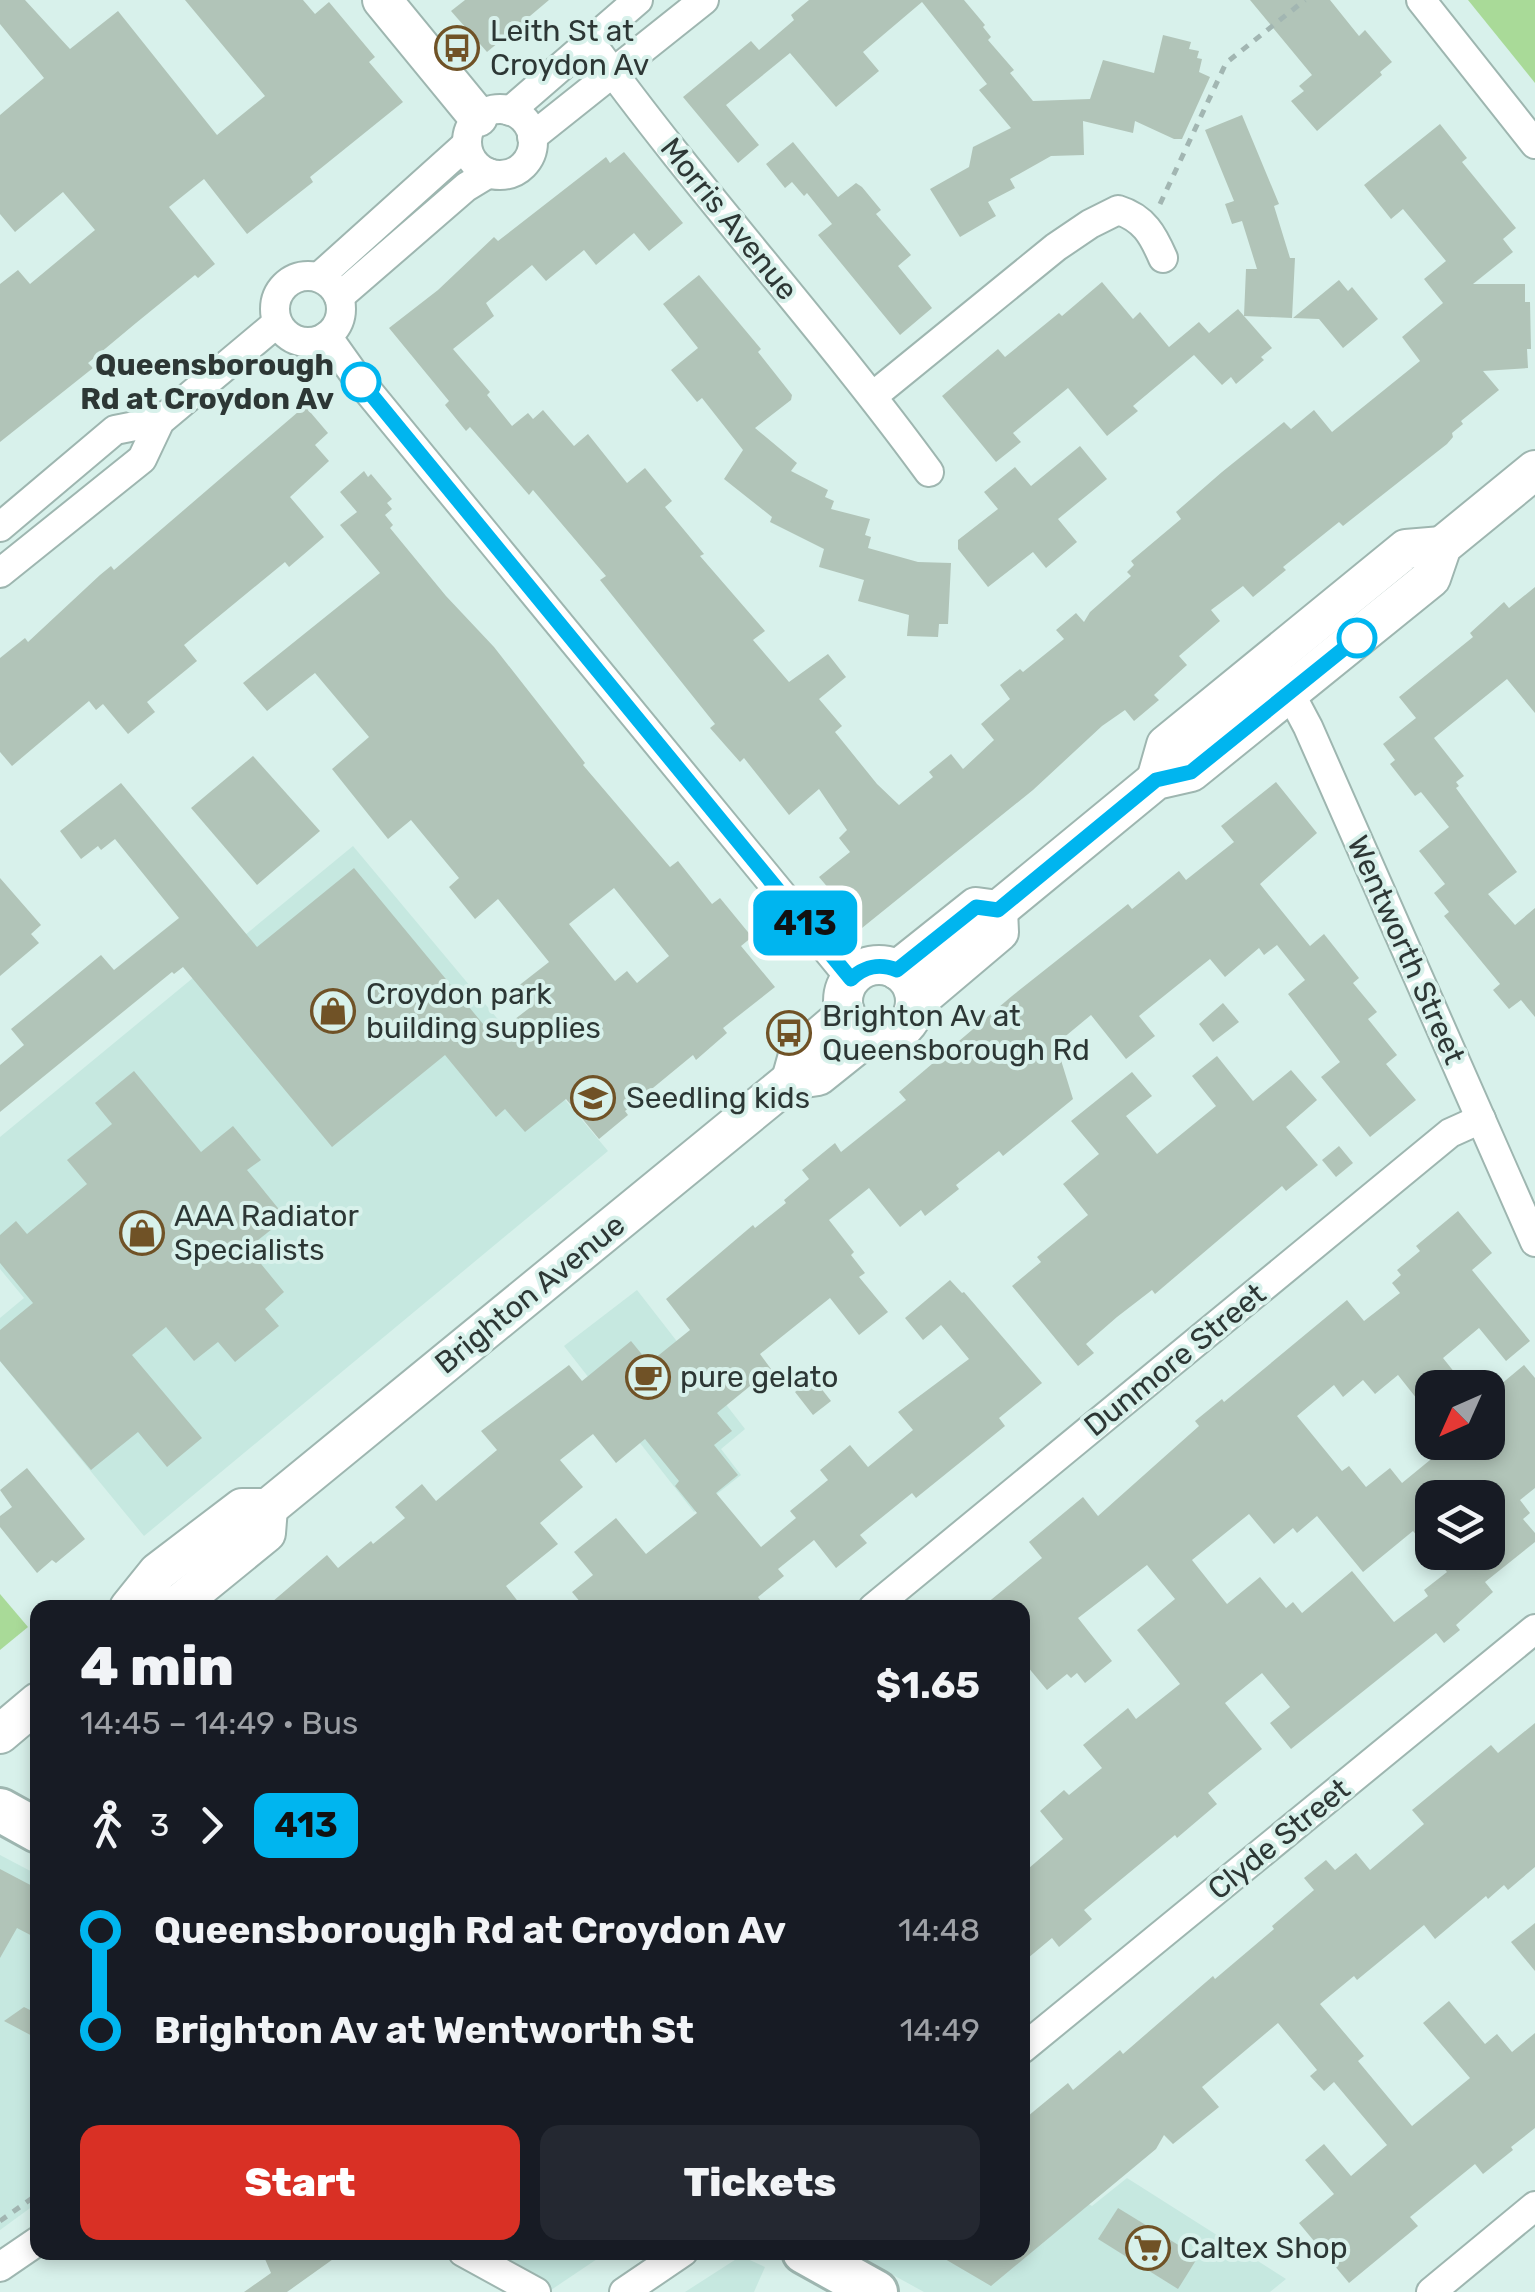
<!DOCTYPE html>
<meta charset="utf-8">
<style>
:root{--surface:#171b24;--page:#242831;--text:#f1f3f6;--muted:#9ea1a6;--accent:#d93025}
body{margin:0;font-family:Rubik,sans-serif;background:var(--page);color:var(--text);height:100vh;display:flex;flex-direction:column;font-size:38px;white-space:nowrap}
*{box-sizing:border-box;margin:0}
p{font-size:32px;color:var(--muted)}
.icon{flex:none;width:55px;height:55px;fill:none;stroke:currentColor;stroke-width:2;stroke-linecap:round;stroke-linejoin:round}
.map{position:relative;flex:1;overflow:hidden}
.panel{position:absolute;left:30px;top:1600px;width:1000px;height:660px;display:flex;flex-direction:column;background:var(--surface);border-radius:20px;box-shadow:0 5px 15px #0003}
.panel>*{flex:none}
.badge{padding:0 20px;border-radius:15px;font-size:35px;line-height:65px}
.needle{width:65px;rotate:225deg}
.tools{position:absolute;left:1415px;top:1370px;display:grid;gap:20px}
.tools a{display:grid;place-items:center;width:90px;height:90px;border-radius:20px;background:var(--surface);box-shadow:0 5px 15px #0003;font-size:50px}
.map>.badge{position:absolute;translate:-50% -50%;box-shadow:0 0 0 5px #fff}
.legs{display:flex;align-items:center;gap:15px;height:110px;padding:0 50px;font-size:32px}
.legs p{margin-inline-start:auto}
.summary{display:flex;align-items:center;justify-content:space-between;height:170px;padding:0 50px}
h1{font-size:55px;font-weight:800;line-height:75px}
.primary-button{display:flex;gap:20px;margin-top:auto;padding:20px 50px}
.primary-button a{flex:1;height:115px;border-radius:20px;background:var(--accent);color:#fff;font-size:40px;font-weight:800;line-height:115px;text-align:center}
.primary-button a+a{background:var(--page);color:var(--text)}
ul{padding:0 50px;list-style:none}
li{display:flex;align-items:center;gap:35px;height:100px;font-size:38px}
li i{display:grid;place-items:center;width:15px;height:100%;margin:0 12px;background:currentColor}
li i::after{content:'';width:25px;height:25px;margin:-12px;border:8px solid;border-radius:50%;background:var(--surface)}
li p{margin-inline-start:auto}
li:first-child i{background:linear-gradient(#0000 50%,currentColor 0)}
li:last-child i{background:linear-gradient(currentColor 50%,#0000 0)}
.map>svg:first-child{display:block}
.built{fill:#c6e8e0}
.green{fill:#a9da98}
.building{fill:#b1c4b8;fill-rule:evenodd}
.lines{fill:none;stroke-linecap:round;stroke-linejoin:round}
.street-casing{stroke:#9eb6b0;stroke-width:32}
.secondary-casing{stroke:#9eb6b0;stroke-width:42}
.primary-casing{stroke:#9eb6b0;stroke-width:48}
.path{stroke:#a2b6b2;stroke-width:5;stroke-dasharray:8 8;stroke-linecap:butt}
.street{stroke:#fff;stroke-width:28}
.secondary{stroke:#fff;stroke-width:38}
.primary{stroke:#fff;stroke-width:42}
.line-1-casing{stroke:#fff;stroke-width:22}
.line-1{stroke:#00b5ef;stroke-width:15}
.stop-1-dot{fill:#fff;stroke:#00b5ef;stroke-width:5}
.labels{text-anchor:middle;stroke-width:8;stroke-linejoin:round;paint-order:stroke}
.poi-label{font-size:30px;fill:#2d3735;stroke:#d8f1eb;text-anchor:start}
.street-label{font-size:30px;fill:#2d3735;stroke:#d8f1eb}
.stop-label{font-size:30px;font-weight:bold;fill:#2d3735;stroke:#d8f1eb;text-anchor:end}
</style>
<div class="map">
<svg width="1535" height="2292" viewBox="0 0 1535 2292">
<rect width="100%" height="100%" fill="#d8f1eb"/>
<g class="built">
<path d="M353,846L608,1151L144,1536L0,1361V1318L24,1298L0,1269V1137Z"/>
<path d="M637,1290L745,1429L721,1449L741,1475L694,1512L564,1346Z"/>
<path d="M0,1855L38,1875L37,2203L0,2230Z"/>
<path d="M1023,2166L1092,2206L1127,2178L1286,2279L1270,2292H924L853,2253L1022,2252Z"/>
<path d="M482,2253H606L551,2290Z"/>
<path d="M741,2256L765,2267L754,2292H685Z"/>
</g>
<g class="green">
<path d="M1468,0H1535V83Z"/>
<path d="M0,1594L28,1627L0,1650Z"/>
</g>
<g class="building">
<path d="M0,0H25L70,49L118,11L217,135L265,96L185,0H303L315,14L329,2L375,57L369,62L403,102L310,177L313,182L247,234L204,179L169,207L215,264L198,278L195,275L136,323L88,363L93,368L0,442V284L18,270L30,284L95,230L63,192L15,232L0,214V115L44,78L0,24Z"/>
<path d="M465,0H549L487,52L451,11Z"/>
<path d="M809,0H964L985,25L983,27L991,37L988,40L1014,70L1010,73L1033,101L1090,99L1103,60L1154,73L1163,35L1191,42L1189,49L1199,51L1197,58L1202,59L1199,72L1210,77L1182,139H1174L1135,121L1133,133L1083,121L1084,155L1051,156L1010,179L1015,188L988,202L996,216L960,237L930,189L969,167L973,147L1011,128L979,90L987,84L922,2L863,52L879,71L836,107L790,53L726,105L759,145L738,163L683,97L751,41L759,50L794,20L791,15Z"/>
<path d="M1250,0H1330L1359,36L1365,30L1392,62L1380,72L1382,75L1317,131L1291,101L1304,91L1299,86L1312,75Z"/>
<path d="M1242,115L1279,204L1274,206L1290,258H1295L1292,318L1244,316L1272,348L1261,357L1264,360L1236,384L1231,377L1222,385L1194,355L1133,406L1138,411L1107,436L1068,388L1013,433L1021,442L996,462L942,396L998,349L1005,357L1059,313L1062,316L1102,282L1133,319L1140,312L1169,347L1199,322L1209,333L1238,309L1244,316L1246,269H1257L1242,221L1232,224L1225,204L1234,201L1205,130Z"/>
<path d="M1440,124L1467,158L1462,162L1516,228L1503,239L1513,252L1473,284H1525V302H1530L1531,349H1527L1528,368L1483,371L1499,390L1461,421L1463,424L1452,433L1453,437L1447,444L1343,526L1339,522L1283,567L1286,570L1253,597L1243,586L1211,610L1220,621L1179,656L1187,665L1154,695L1159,700L1134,721L1125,710L1102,726L1033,790L862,928L819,877L850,852L839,838L847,830L819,789L789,815L744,758L740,762L710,728L715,724L600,580L606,576L533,490L529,495L470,427L466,431L445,405L449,401L389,328L438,290L494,237L498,241L606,157L610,163L624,152L683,223L649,251L634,233L596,265L584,250L546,281L532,265L486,303L494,316L453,349L490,392L487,395L512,426L528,413L533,419L543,410L574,446L588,434L627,483L645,468L672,501L665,507L704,554L700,556L765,631L753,640L789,682L828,654L846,677L819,699L842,726L835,732L877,784L899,805L933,777L929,772L951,754L963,769L994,740L981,724L1010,699L1000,685L1020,669L1023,672L1064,639L1056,630L1076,613L1084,622L1090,612L1131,576L1127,572L1134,565L1131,561L1181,519L1176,512L1222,472L1284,422L1291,429L1314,410L1332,432L1420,361L1402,337L1443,303L1424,279L1446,261L1403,209L1391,219L1364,185Z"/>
<path d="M793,142L838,197L856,183L862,187L881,210L876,214L911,255L898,266L932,308L900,335L818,235L832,224L807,193L804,196L792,182L785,188L766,164Z"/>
<path d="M699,275L761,349L758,352L792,395L791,400L755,428L797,463L791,471L828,490L825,497L834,501L831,509L870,519L865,535L871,537L868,548L918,562L951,563L948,624H939L938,637L907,636L909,615L858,601L864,580L819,567L824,549L770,522L772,517L724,479L743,450L702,398L697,402L671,370L698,348L663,304Z"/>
<path d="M1339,280L1348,291L1352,287L1378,319L1343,348L1319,319L1293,318Z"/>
<path d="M305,406L328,433L315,445L329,461L290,497L324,537L289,567L285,562L184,645L197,661L147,702L155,712L128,734L103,704L96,710L89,701L12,766L0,752V658L25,638L28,642L100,575L111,566L114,570Z"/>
<path d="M1080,446L1107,479L1058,519L1077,542L1046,568L1033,552L988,587L958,549V540L998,509L984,492L1015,467L1031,486Z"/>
<path d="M364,471L368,477L371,474L392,499L387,503L392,509L385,515L393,525L390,528L446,596L494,647L585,763L583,765L670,867L678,861L712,904L720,898L752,937L741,946L775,987L723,1028L727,1033L696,1060L693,1055L625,1111L628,1115L599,1139L566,1099L525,1132L505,1109L496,1117L445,1055L332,1147L183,967L174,974L172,972L0,1112V1065L24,1045L11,1029L101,955L114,970L179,918L115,839L101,850L98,846L81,859L60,831L121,783L257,947L354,868L493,1036L532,1006L517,987L549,962L498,899L475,919L449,887L459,878L411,820L388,839L332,769L369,737L315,673L267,711L243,683L380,573L340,525L357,512L340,492ZM614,888L669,956L637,983L627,971L615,981L569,924Z"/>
<path d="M1535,587V713L1507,679L1434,738L1464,776L1456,782L1459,786L1456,788L1517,872L1488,894L1515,925L1535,908V1017L1521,1000L1509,1009L1493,990L1500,984L1444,916L1449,912L1434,893L1445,884L1419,851L1449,827L1421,792L1415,796L1390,764L1395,760L1383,744L1416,718L1399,697L1473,637L1470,633L1504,602L1509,608Z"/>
<path d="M253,756L320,831L257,885L191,808Z"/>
<path d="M1276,782L1317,833L1260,884L1310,946L1324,934L1359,978L1353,983L1377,1012L1368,1019L1397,1055L1386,1064L1416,1100L1370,1137L1321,1077L1340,1062L1288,994L1305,980L1277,945L1264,955L1259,948L1225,977L1210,959L1139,1016L1155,1036L1126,1059L1091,1015L1056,1044L1073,1099L1003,1156L999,1151L956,1185L959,1189L925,1216L921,1210L900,1227L869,1188L829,1220L854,1252L851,1255L865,1273L859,1277L888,1312L859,1335L830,1298L760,1354L771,1369L717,1413L732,1431L714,1445L738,1475L716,1493L761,1547L796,1518L790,1511L828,1480L820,1470L850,1445L868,1467L913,1430L898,1412L969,1359L941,1325L923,1340L905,1318L950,1280L962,1293L964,1292L1042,1383L999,1418L1005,1426L973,1452L916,1498L912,1493L860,1535L867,1543L836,1568L814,1540L778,1569L784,1576L758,1597L766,1608H585L572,1592L593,1575L574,1552L616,1518L646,1554L697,1513L675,1486L679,1481L645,1439L616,1463L593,1434L560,1460L583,1487L540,1523L558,1544L506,1586L523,1608H265L327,1555L338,1568L371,1541L373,1544L405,1518L395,1507L422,1484L436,1501L497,1450L481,1431L569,1365L582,1381L631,1341L649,1363L690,1330L666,1299L753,1225L755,1228L786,1203L784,1200L809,1179L802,1170L835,1143L841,1152L906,1100L899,1092L1012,996L1128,904L1132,909L1179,871L1186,880L1234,842L1221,826Z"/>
<path d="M0,878L41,925L31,934L39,943L0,976Z"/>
<path d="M1223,1003L1239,1022L1213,1042L1199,1024Z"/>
<path d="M1217,1056L1253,1101L1291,1070L1317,1100L1286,1127L1318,1165L1286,1191L1282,1186L1155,1294L1152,1290L1117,1317L1086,1344L1094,1353L1078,1366L1012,1286L1041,1262L1037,1257L1088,1215L1063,1184L1099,1154L1071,1121L1132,1072L1152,1096L1126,1116L1157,1154L1216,1106L1192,1076Z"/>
<path d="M134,1071L201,1152L233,1126L261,1160L247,1170L286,1218L248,1248L284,1292L265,1309L279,1326L235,1362L218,1342L194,1361L166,1327L132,1355L202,1438L167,1467L138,1432L91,1470L0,1361V1330L33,1303L0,1263V1235L16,1221L27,1234L87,1184L67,1160L112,1124L95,1103Z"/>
<path d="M1339,1146L1353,1163L1336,1177L1322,1160Z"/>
<path d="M1458,1211L1492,1253L1472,1270L1530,1341L1506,1361L1479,1328L1443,1358L1467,1388H1432V1418L1398,1375L1375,1394L1363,1380L1343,1397L1334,1385L1297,1416L1342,1471L1349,1466L1366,1487L1390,1468L1402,1483L1452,1442H1461L1473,1457L1503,1431L1488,1412V1395L1524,1365L1535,1378V1488L1520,1500L1530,1513L1523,1519L1535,1533V1542L1485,1582L1493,1592L1456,1625L1460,1630L1444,1643L1436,1633L1291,1749L1270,1723L1290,1707L1262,1673L1225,1703L1262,1749L1208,1793L1217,1804L1177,1838L1175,1835L1084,1910L1092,1919L1059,1947L1052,1938L1022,1963V1874L1063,1839L1040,1811L1064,1790L1069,1795L1102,1768L1083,1745L1128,1708L1136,1719L1180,1684L1137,1630L1175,1599L1147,1565L1078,1618L1112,1661L1085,1683L1077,1673L1071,1678L1067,1674L1047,1690L1022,1660V1608H981L1042,1558L1029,1542L1083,1497L1098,1516L1199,1426L1195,1421L1222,1399L1224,1402L1347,1300L1364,1321L1400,1293L1392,1283L1401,1275L1397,1270L1420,1251L1416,1246ZM1432,1498H1488V1552H1432ZM1249,1514L1274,1544L1293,1528L1297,1533L1317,1516L1363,1572L1413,1531L1447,1572L1424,1590L1428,1596L1394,1622L1352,1571L1302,1613L1293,1602L1286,1608L1260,1577L1227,1604L1192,1560Z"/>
<path d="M813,1378L831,1401L813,1415L795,1392Z"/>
<path d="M27,1468L85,1539L56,1563L52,1560L37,1573L0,1527V1516L12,1507L0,1490Z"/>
<path d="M1535,1723V1867L1508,1890L1504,1885L1488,1899L1486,1896L1435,1939L1424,1925L1357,1980L1354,1976L1320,2004L1364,2056L1358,2061L1412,2126L1470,2078L1423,2023L1449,2001L1485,2044L1497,2034L1512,2052L1535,2033V2128L1511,2147L1513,2150L1483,2174L1475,2164L1410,2217L1418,2226L1349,2283L1299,2223L1334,2194L1305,2160L1324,2144L1351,2176L1387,2145L1334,2082L1324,2091L1310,2076L1317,2070L1278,2023L1202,2087L1219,2107L1173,2144L1164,2135L1156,2149L991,2286L933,2252H1022V2121L1068,2083L1073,2090L1120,2050L1123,2054L1213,1976L1215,1979L1274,1929L1272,1926L1314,1890L1304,1878L1326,1860L1335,1870L1356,1853L1370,1870L1424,1824L1412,1810L1491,1745L1498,1753Z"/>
<path d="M0,1869L38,1889V1939L17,1928L0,1958Z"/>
<path d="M1535,1923V1971L1511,1942Z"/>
<path d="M24,2007L38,2014V2039L4,2021Z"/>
<path d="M1118,2208L1198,2257L1178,2289L1098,2239Z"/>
<path d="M262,2252H343L287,2292H244L271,2273Z"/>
</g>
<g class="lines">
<g class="street-casing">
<g id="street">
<path d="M1421,0L1535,144"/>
<path d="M589,40C696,189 821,324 929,472"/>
<circle cx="500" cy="142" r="33"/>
<path d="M510,111L638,0"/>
<path d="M532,137L704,0"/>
<circle cx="308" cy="309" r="33"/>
<path d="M319,277L467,144"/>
<path d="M339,297L466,187L489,173"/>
<path d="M327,336L354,374L851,979"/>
<path d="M873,396L1056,247L1090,224L1118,210C1144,218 1153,235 1163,258"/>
<path d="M0,527L115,430L160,421"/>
<path d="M0,573L142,459L160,421L277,323"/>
<path d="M1282,678L1308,727L1535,1242"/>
<path d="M873,1608L1450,1133L1481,1119"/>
<path d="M1022,2049L1535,1629"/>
<path d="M463,2252L536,2292"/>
<path d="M0,2267L38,2241"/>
<path d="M624,2292L683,2252"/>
<path d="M1431,2292L1535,2206"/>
</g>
</g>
<g class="secondary-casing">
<g id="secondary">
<path d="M382,0L478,117"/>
<path d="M1156,780L1166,745L1406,549L1442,546"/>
<circle cx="879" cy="1001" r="36"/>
<path d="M897,970L976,907L998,910L1156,780L1191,772L1431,578L1442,546L1535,470"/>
<path d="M915,1003L999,932L998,910"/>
<path d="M791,1080L798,1055L846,1014"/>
<path d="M129,1608L158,1572L242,1508H268L791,1080L818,1076L868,1036"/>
<path d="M174,1608L266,1533L268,1508"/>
<path d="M0,1734L38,1702"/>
</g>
</g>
<g class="primary-casing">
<g id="primary">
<path d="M0,1810L38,1831"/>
<path d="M804,2252L876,2292"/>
</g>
</g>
<g class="path">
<path d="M1160,204L1226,63L1305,0"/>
<path d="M0,2221L38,2194"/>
</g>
<use href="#street" class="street"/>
<use href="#secondary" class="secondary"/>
<use href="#primary" class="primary"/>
</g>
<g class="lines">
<g class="line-1-casing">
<path id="line-1" d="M361,382L851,979C865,966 879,963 897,970L976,907L998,910L1156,780L1191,772L1357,638"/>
</g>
<use href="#line-1" class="line-1"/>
</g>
<defs>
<g id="bus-ring" transform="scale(2.25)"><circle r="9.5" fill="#d8f1eb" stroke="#705226" stroke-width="1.5"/><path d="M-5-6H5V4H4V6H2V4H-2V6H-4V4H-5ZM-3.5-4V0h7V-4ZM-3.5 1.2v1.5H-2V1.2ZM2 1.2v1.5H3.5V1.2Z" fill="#705226"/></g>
<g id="shop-ring" transform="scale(2.25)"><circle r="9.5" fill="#d8f1eb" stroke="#705226" stroke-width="1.5"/><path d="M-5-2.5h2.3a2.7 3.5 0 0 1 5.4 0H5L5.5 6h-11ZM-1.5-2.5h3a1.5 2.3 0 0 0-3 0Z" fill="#705226"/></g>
<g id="school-ring" transform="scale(2.25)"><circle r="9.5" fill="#d8f1eb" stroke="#705226" stroke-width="1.5"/><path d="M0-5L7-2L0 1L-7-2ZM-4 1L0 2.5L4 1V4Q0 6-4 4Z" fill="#705226"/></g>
<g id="cafe-ring" transform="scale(2.25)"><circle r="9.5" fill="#d8f1eb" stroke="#705226" stroke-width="1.5"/><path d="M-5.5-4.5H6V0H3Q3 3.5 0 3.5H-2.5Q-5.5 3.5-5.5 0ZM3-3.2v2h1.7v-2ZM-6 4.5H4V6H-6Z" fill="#705226"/></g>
<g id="supermarket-ring" transform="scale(2.25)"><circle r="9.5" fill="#d8f1eb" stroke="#705226" stroke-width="1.5"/><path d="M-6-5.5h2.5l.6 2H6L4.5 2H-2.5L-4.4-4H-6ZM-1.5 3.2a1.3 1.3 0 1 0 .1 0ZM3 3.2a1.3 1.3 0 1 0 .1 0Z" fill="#705226"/></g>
</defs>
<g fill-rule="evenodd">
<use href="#bus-ring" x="457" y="48"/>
<use href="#shop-ring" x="333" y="1011"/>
<use href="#bus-ring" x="789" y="1033"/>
<use href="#school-ring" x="593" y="1098"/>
<use href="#shop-ring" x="142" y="1233"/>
<use href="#cafe-ring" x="648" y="1377"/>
<use href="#supermarket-ring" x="1148" y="2248"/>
</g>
<g class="stop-1-dot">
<circle cx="361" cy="382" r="18"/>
<circle cx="1357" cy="638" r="18"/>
</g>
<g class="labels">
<g class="poi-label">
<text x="490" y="41">Leith St at<tspan x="490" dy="34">Croydon Av</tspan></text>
<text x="366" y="1004">Croydon park<tspan x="366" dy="34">building supplies</tspan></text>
<text x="822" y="1026">Brighton Av at<tspan x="822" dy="34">Queensborough Rd</tspan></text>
<text x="626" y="1108">Seedling kids</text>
<text x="174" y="1226">AAA Radiator<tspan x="174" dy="34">Specialists</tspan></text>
<text x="680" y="1387">pure gelato</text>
<text x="1180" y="2258">Caltex Shop</text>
</g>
<g class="street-label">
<text transform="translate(729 219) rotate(51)" y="10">Morris Avenue</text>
<text transform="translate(1406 950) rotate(66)" y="10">Wentworth Street</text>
<text transform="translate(530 1294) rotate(-39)" y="10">Brighton Avenue</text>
<text transform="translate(1175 1360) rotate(-39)" y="10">Dunmore Street</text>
<text transform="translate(1279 1839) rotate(-39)" y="10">Clyde Street</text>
</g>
<g class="stop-label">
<text x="334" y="375">Queensborough<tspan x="334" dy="34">Rd at Croydon Av</tspan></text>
</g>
</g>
</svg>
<div class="tools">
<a><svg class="needle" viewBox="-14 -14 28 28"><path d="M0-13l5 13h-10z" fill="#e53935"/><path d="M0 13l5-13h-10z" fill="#9ea1a6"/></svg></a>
<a><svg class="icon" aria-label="layers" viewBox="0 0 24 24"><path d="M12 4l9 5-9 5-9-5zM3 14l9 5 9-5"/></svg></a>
</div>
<b class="badge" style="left:805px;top:923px;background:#00b5ef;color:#111">413</b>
<section class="panel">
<div class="summary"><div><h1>4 min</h1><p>14:45 – 14:49 · Bus</p></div><b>$1.65</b></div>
<div class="legs"><svg class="icon" aria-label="walk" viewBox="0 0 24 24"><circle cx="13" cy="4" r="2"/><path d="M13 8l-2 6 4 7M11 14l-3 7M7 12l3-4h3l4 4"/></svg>3<svg class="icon" aria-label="forward" viewBox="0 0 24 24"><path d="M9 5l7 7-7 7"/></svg><b class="badge" style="background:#00b5ef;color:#111">413</b></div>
<ul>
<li><i style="color:#00b5ef"></i><b>Queensborough Rd at Croydon Av</b><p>14:48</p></li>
<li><i style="color:#00b5ef"></i><b>Brighton Av at Wentworth St</b><p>14:49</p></li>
</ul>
<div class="primary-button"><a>Start</a><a>Tickets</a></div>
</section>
</div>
